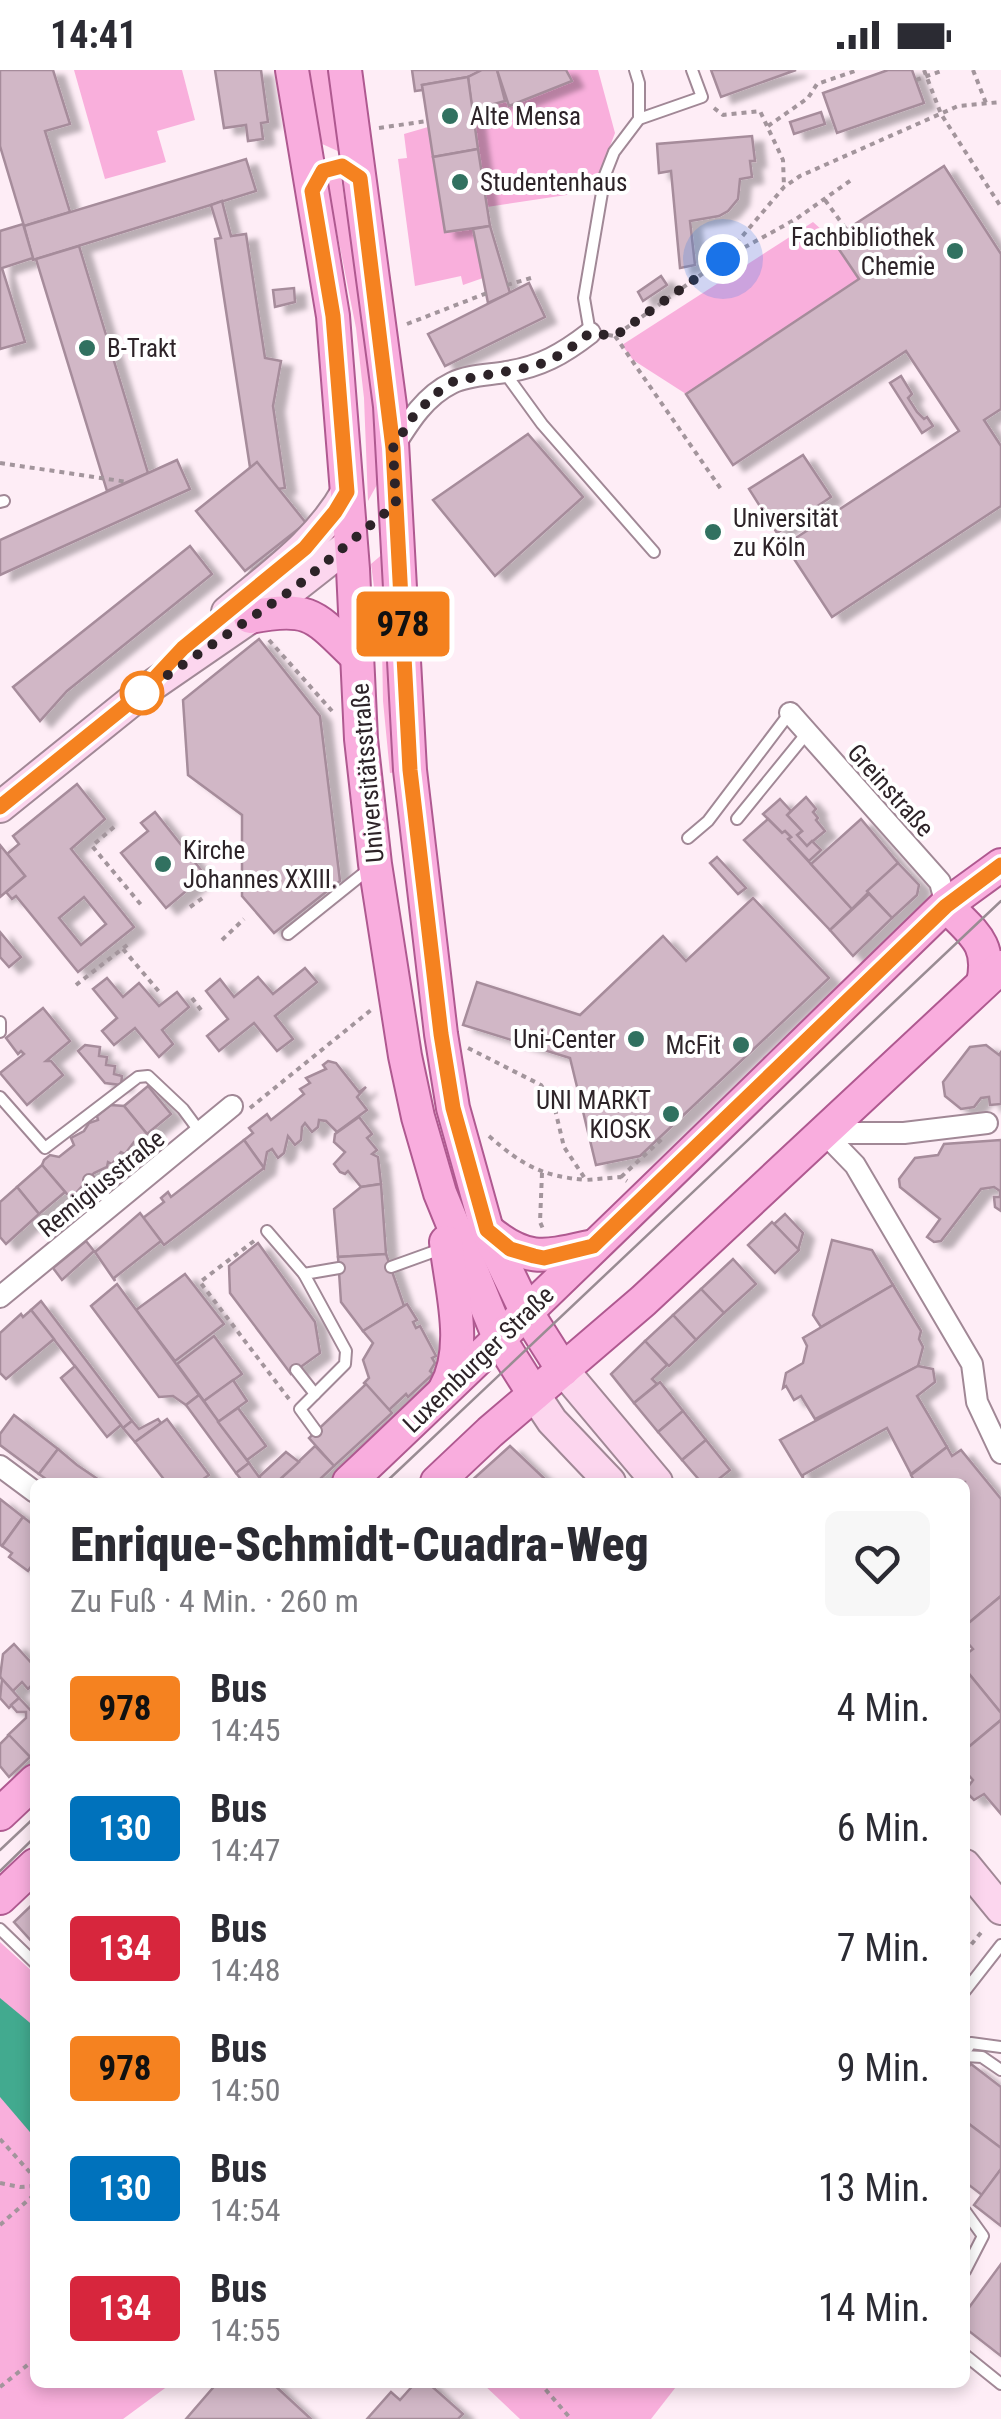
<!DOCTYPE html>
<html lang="de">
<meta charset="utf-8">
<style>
:root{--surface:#fff;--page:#f7f7f7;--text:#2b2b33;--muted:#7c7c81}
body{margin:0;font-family:"Roboto Condensed",sans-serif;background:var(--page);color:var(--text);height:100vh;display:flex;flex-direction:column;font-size:38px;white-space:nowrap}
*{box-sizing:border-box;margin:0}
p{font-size:32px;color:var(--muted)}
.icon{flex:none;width:55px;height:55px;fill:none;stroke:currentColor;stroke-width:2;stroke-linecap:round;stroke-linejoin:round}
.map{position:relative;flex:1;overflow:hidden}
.panel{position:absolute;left:30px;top:1408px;width:940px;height:910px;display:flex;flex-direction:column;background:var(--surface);border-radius:15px;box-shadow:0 5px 15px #0003}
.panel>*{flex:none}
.badge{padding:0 20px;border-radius:8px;font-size:35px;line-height:65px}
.you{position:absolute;width:50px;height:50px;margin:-25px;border:8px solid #fff;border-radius:50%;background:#1a73e8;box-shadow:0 0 0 15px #1a73e833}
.map>.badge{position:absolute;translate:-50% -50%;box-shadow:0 0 0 5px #fff}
.round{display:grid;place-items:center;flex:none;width:105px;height:105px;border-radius:15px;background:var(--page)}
.headline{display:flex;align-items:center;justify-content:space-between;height:170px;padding:0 40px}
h1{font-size:48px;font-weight:800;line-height:75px}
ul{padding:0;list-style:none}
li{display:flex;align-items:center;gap:30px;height:120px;padding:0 40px}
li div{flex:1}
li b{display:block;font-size:38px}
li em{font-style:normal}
li .badge{min-width:110px;font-weight:700;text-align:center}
.status{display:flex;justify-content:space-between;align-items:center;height:70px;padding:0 50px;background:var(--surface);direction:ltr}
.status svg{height:28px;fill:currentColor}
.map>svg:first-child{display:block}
.green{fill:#f9afdc}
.water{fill:#42aa8f}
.building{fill:#d1b7c6;stroke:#a68c9b;stroke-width:2.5;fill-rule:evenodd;filter:url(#shadow)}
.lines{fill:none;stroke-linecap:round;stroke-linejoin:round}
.lane-casing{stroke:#a18896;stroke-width:14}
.street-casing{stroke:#a18896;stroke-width:24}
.secondary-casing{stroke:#a18896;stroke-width:34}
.primary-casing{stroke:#af5990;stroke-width:36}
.path{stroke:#a3959c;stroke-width:4;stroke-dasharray:5 5;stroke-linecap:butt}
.lane{stroke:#fff;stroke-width:10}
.street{stroke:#fff;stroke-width:20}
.secondary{stroke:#fcd6ee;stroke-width:30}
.primary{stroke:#f9adde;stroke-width:32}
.tram{stroke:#998c93;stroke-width:2.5}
.line-casing{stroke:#fff;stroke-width:22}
.line{stroke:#f58220;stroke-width:15}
.walk{stroke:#2d2328;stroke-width:10;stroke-dasharray:0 18}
.poi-dot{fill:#317160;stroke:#fff;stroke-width:4}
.stop-dot{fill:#fff;stroke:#f58220;stroke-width:5}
.labels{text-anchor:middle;stroke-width:8;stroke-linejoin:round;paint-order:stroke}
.poi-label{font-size:25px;fill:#2d2328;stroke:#fff;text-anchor:start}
.street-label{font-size:25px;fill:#2d2328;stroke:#fff}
</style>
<div class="status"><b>14:41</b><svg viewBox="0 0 49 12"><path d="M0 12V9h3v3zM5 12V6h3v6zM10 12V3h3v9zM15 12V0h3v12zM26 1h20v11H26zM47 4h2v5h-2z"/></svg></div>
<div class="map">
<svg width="1001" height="2349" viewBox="0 0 1001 2349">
<defs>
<filter id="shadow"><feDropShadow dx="11" dy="6" stdDeviation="2.5" flood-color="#0004"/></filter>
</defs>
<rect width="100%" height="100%" fill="#feedf6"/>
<g class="green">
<path d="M74,0H182L195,50L157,61L166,92L105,109Z"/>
<path d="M309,0H332L342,83L320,73Z"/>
<path d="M566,0H598L615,63L593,121L487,137L472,40L505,31L509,36Z"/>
<path d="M428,57L445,161L473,159L483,208L463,215L461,206L415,216L398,89L407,88L404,64Z"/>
<path d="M332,105L341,108L378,343L379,411L368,431L364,328L356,258L327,112Z"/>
<path d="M813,152L832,169L859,209L686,324L633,290L622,275Z"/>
<path d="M385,482L389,623L397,702L390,703L383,631L382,578L371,494Z"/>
<path d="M0,1872L35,1904V2312L172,2313L123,2349H0Z"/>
<path d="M482,2313H679L651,2349H520Z"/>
</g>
<path class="water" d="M0,1928L35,1957V2068L0,2027Z"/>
<g class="building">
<path d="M0,0H53L70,54L45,61L70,142L24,156L0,76Z"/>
<path d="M215,0H261L268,52L261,53L263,69L248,71L246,55L224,58Z"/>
<path d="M412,0H482L468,7L422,15L423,20L415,21Z"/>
<path d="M482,0H497L505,31L472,40L468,7Z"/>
<path d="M497,0H566L572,11L509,36Z"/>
<path d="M711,0H796L721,27Z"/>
<path d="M888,0H912L924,33L837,63L823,23Z"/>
<path d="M468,7L478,79L433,87L422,15Z"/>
<path d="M821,42L825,54L794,64L790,52Z"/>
<path d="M752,66L755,91H750L752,107L740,109L738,129L728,141L719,146L690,151L695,195L680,198L671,101L659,103L657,74Z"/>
<path d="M478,79L490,156L445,162L433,87Z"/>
<path d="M246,89L256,121L33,190L24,156Z"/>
<path d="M944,96L1001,184V339L984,350L1001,376V436L832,547L785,475L959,361L906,281L733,395L686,324L859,209L832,169Z"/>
<path d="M222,131L231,166L246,164L265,288L281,291L273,336L285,418L277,419L278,426L255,430L215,169L221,168L211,135Z"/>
<path d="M23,154L33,188L2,198L25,272L0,279V161Z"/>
<path d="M490,156L510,223L488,233L473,159Z"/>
<path d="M79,176L148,403L107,421L36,189Z"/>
<path d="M661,206L667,215L643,231L638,222Z"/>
<path d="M529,213L545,247L445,296L428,264Z"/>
<path d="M294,218L295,232L275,237L273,220Z"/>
<path d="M901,306L912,324L908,328L917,342L924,349L927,347L933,356L922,363L890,313Z"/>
<path d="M528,364L583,427L495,506L433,430Z"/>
<path d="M803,385L831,427L777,463L749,419Z"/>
<path d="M177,390L190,419L0,505V470Z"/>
<path d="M257,392L306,453L245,501L196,441Z"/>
<path d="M190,476L212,504L67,621L40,651L13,617Z"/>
<path d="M259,569L320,646L340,811L274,863L242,826V745L188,705L183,630Z"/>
<path d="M77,714L105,749L71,779L134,857L78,902L16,826L12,829L6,822L25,806L7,784L19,774L13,766ZM84,827L106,854L81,875L59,848Z"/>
<path d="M806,727L816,739L813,742L818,748L816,750L825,761L807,776L797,765L802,761L787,745Z"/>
<path d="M780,729L791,741L787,745L802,761L797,765L807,776L812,771L821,780L809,791L788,769L791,767L785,761L782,763L763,744Z"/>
<path d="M155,742L205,805L166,838L121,783L148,761L141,753Z"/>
<path d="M768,749L782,763L785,761L791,767L788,769L852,839L830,860L744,770Z"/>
<path d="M861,749L898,793L852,839L811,794Z"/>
<path d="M0,775L25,806L0,827Z"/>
<path d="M717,787L746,818L738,824L710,793Z"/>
<path d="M898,793L919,815L917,825L892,848L867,821Z"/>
<path d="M869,824L892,848L853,886L830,860Z"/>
<path d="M753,828L829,908L640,1086L596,1095L570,988L463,955L477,912L580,945L663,866L686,891Z"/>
<path d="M0,862L21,887L9,897L0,887Z"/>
<path d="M305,898L317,912L275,946L293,969L277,981L254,953L219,981L207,966L228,949L206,921L220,909L234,927L258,907L273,924Z"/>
<path d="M107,908L123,927L139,913L159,936L177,922L189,937L162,960L173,974L159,987L135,958L114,975L102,961L117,948L93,919Z"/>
<path d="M43,938L70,971L46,991H51L63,1005L27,1035L0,1003L24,984L21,981L18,984L6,968Z"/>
<path d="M85,975L100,977L99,986L107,987L106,995L115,996L114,1004L122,1006L121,1015L105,1013L78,981Z"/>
<path d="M986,975L999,985L1001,982V1034L990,1035L989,1027L981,1028L974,1037L961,1039L945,1026L943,1012L970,977Z"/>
<path d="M328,991L336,993L359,1022L366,1017L357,1027L367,1040L337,1062L326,1051L319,1050L318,1057L312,1062L305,1053L302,1057L301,1070L295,1075L288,1066L284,1083L278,1088L272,1079L267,1082L264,1098L244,1070L253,1063L249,1058L267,1044L271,1050L304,1024L300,1019L310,1013L306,1008L326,999L323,995Z"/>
<path d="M148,1016L171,1044L147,1064L124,1036Z"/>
<path d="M111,1035L124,1036L147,1064L138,1074L134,1072L125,1084L121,1082L112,1094L108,1092L107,1097L94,1103L74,1125L67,1124L42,1095L44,1090L50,1085L59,1087L74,1075L71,1068L84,1061L89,1053L98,1050L97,1046Z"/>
<path d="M359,1047L372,1064L367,1068L377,1080L372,1084L378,1087L381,1114L361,1117L348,1101L345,1104L340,1102L334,1094L345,1082L334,1072L335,1064Z"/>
<path d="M244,1070L264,1098L164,1175L143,1148L164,1132L161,1128L168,1122L171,1127Z"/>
<path d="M1001,1070V1141L995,1137L994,1127H1000V1121L994,1117L981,1119L941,1171L934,1172L927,1167L940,1149L900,1117L899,1109L915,1088L938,1085L944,1074Z"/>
<path d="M42,1095L65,1122L39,1144L17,1117Z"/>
<path d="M381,1114L386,1184L338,1187L334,1139L361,1117Z"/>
<path d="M17,1117L39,1144L6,1174L0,1167V1132Z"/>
<path d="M140,1143L161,1171L114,1208L115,1211L95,1182Z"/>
<path d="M785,1144L803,1163L798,1180L774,1154Z"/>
<path d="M772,1152L799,1180L775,1203L748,1175Z"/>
<path d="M832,1170L872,1180L893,1215L821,1257L813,1245Z"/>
<path d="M86,1171L94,1181L62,1210L53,1198Z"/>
<path d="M258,1173L315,1252L320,1283L291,1304L230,1223L229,1196Z"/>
<path d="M386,1184L404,1236L363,1261L341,1232L338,1187Z"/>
<path d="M733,1189L756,1214L724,1243L701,1219Z"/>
<path d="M185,1204L224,1254L175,1291L136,1240Z"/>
<path d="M117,1214L199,1325L186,1335L173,1326L159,1327L91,1236Z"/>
<path d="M893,1215L921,1261L919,1269L923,1277L918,1296L815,1349L801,1326L794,1330L786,1316L783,1318L786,1303L803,1293L807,1276L803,1268Z"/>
<path d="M701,1219L724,1243L696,1270L673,1245Z"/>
<path d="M41,1231L132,1351L123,1358L31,1240Z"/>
<path d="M407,1234L417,1250L413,1252L416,1258L420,1256L436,1286L432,1288L435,1293L430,1301L433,1304L408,1327L406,1324L389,1340L364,1313L369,1308L363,1290L373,1273L363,1261Z"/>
<path d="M31,1240L54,1269L6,1309L0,1303V1263L21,1244L23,1247Z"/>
<path d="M673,1245L696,1270L669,1296L645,1271Z"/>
<path d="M214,1266L242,1304L204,1331L177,1294Z"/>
<path d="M645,1271L667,1295L652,1309L657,1314L634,1333L611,1304Z"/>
<path d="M75,1296L121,1355L107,1367L61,1308Z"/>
<path d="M918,1296L933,1299L935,1312L917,1326L947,1377L911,1404L887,1358L803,1405V1408L780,1370Z"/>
<path d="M233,1310L247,1331L218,1352L204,1331Z"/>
<path d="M660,1312L683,1341L658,1362L634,1333Z"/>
<path d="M366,1314L392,1343L334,1396L309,1368Z"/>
<path d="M199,1325L249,1393L236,1403L186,1335Z"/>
<path d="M238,1338L266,1376L247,1390L218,1352Z"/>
<path d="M683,1341L706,1370L682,1390L658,1362Z"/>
<path d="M14,1345L58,1379L39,1404L0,1375V1364Z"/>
<path d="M158,1349L161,1353L135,1372L123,1358L132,1351L139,1359Z"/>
<path d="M167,1349L209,1405L199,1412H166L135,1372Z"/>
<path d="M706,1370L730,1400L715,1412H701L682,1390Z"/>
<path d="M315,1376L334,1396L317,1412H277Z"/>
<path d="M510,1376L548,1412H470Z"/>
<path d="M947,1377L952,1386L961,1380L1001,1429V1526L965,1556V1412H915L911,1405Z"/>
<path d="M58,1379L77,1395L102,1412H50L39,1404Z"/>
<path d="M286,1382L299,1392L277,1412H263L259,1407Z"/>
<path d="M249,1393L259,1407L263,1412H243L236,1403Z"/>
<path d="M0,1429L23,1447L2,1476L0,1474Z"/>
<path d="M23,1447L35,1456V1491L28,1501L9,1487L12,1483L2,1476Z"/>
<path d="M1001,1526V1643L965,1599V1585L973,1579L965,1570V1556Z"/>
<path d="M14,1574L35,1597V1612L28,1619L22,1612L13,1621L0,1607L3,1584Z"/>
<path d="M965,1599L1001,1643V1650L965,1680Z"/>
<path d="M2,1609L19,1628L9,1638L0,1628Z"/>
<path d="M19,1628L35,1645V1682L30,1687L8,1665L26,1648V1642H17L11,1635Z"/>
<path d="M1001,1650V1744L984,1724L974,1730L965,1721L973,1710L965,1701V1680Z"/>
<path d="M9,1665L30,1687L9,1707L0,1696V1674Z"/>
<path d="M35,1832V1875L14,1852Z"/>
<path d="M971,1994L1001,2017V2078L965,2051V2001Z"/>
<path d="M965,2051L1001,2078V2099L982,2125L965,2112Z"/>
<path d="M1001,2099V2156L974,2135Z"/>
<path d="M1001,2194V2286L965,2258V2243Z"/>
<path d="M218,2312H271L311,2349H186Z"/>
<path d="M416,2312H427L463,2344L458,2349H367L391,2322L400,2330Z"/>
</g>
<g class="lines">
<g class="lane-casing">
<g id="lane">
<path d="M635,0L639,13V49"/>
<path d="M590,263L584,228L605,105L614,82L639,49L702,27L692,0"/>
<path d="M505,303L542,354L654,482"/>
<path d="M0,432L4,431"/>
<path d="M737,749L807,663"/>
<path d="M688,768L708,751L789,644"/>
<path d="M288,864L369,799"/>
<path d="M0,952V962"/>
<path d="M0,1027L45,1078L138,1007L148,1006L183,1039L200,1062"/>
<path d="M89,1110L112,1134"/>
<path d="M267,1161L304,1204"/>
<path d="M391,1197L441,1179"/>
<path d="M296,1300L315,1324"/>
<path d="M316,1361L300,1339L345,1294L346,1281L304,1204L339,1198"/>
<path d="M0,1859L35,1893"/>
<path d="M965,1921L1001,1875"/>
<path d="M965,1982L971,1973L1001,1977"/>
<path d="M965,1986L982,1987L1001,2000"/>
<path d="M965,2141L983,2166L965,2201"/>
<path d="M965,2285L1001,2314"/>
</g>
</g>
<g class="street-casing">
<g id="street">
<path d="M394,376C409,352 425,326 452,313C468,305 489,305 506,302C540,297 563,284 590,263"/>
<path d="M790,643L940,812L946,835"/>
<path d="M824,1063L855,1095L972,1294L977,1332L1001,1383"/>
<path d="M824,1063H904L987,1053"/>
<path d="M0,1227L232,1036"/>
<path d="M0,1396L35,1422"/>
</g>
</g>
<g class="secondary-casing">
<g id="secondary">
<path d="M227,542C272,504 318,473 347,421"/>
<path d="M0,737L144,621L295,517L351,473"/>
<path d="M563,1300L657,1412"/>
<path d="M534,1324L552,1351L610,1412"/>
<path d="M965,1795L1001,1839"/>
</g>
</g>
<g class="primary-casing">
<g id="primary">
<path d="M292,0L333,246L353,499L361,669L375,794L405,986L418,1047L440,1123L500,1270L534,1324"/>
<path d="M345,0L390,336L410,700L441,964L453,1038L487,1160L527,1243L563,1300"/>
<path d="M250,547C310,535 315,546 356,586"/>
<path d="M946,835C972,863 992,872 983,913"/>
<path d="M487,1160C527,1193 544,1187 593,1176"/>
<path d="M445,1319C469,1277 451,1219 446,1172"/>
<path d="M349,1412C550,1222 747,1028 946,835L1001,795"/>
<path d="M437,1412L490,1362L643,1231L1001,897"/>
<path d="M0,1744L35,1711"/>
<path d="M0,1828L35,1795"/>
</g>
</g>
<g class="path">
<path d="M924,0L941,44L1001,137"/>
<path d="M973,0L986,33"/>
<path d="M916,10L944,0"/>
<path d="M714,38L723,45L760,41L783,90L784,117"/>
<path d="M768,56L808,28L817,14L858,0"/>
<path d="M379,58L427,51"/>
<path d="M825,130L846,159"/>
<path d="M727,187L796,149L854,108"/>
<path d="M507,215L531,208"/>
<path d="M407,254L487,223"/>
<path d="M608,265L615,266L723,189L784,117L800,106L958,36L1001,32"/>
<path d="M615,266L723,422"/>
<path d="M0,393L128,412"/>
<path d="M269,570L332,641"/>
<path d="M114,757L92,776L142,836"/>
<path d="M190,837L204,827"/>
<path d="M222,870L244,849"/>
<path d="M123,879L161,924"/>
<path d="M76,915L131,872"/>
<path d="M192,928L204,944"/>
<path d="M468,978L541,1015L554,1035L564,1077L586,1110L621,1107L627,1111"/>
<path d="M250,1038L371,940"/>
<path d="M489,1066C522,1095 541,1106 586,1110"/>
<path d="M542,1103L540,1152L544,1161"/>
<path d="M621,1107L663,1068L665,1069"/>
<path d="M254,1171L200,1212L289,1329"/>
<path d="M965,1882L984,1859"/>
<path d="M0,2069L35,2108"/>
<path d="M0,2113L20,2117L35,2116"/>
<path d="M0,2155L35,2124"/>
<path d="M539,2312L571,2349"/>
<path d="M0,2317L35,2289"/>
</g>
<use href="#lane" class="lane"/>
<use href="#street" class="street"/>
<use href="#secondary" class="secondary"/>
<use href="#primary" class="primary"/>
<g class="tram">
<path d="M386,1412L1001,831"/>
<path d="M0,1780L35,1747"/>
<path d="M0,1801L35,1767"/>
</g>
</g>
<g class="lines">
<g class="line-casing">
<path id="line" d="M0,737L140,624L183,578L305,478L335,442L347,422L333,246L312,121L323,101L342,96L360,108L393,378L410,700L441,964L453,1038L487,1160L510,1179L534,1186L544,1188L593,1176L946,836L1001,795"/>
</g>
<use href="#line" class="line"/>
<path class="walk" d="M142,623L140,624L296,517L396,434L393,378L412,348L434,325L454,311L536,296L564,283L590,263L615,266L723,189"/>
</g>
<g class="poi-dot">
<circle cx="450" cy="46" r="10"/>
<circle cx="460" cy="112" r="10"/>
<circle cx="955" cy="181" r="10"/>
<circle cx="87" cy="278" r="10"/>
<circle cx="713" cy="462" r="10"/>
<circle cx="163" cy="794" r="10"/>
<circle cx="636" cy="969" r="10"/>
<circle cx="741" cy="975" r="10"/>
<circle cx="671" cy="1044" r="10"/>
</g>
<circle class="stop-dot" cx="142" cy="623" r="20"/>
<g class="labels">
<g class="poi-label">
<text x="470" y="55">Alte Mensa</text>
<text x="480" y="121">Studentenhaus</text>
<text x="935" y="176" text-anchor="end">Fachbibliothek<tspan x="935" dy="29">Chemie</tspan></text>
<text x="107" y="287">B-Trakt</text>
<text x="733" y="457">Universität<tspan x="733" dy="29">zu Köln</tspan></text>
<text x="183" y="789">Kirche<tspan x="183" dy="29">Johannes XXIII.</tspan></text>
<text x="616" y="978" text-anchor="end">Uni-Center</text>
<text x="721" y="984" text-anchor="end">McFit</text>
<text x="651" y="1039" text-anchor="end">UNI MARKT<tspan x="651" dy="29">KIOSK</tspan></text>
</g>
<g class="street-label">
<text transform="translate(367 703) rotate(-95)" y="9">Universitätsstraße</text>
<text transform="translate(891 720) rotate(48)" y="9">Greinstraße</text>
<text transform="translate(101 1113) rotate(-39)" y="9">Remigiusstraße</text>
<text transform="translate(478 1289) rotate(-44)" y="9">Luxemburger Straße</text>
</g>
</g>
</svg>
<div class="you" style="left:723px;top:189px"></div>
<b class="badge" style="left:403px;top:554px;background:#f58220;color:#111">978</b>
<section class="panel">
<div class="headline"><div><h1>Enrique-Schmidt-Cuadra-Weg</h1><p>Zu Fuß · 4 Min. · 260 m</p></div><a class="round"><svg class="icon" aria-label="heart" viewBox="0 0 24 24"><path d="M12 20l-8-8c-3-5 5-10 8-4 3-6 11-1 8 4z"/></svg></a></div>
<ul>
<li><span class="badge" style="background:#f58220;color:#111">978</span><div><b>Bus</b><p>14:45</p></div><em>4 Min.</em></li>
<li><span class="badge" style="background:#0072bc;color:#fff">130</span><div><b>Bus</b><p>14:47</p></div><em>6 Min.</em></li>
<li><span class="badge" style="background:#d7263d;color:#fff">134</span><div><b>Bus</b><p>14:48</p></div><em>7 Min.</em></li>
<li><span class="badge" style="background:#f58220;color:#111">978</span><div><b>Bus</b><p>14:50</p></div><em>9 Min.</em></li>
<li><span class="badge" style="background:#0072bc;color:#fff">130</span><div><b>Bus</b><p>14:54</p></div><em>13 Min.</em></li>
<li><span class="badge" style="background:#d7263d;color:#fff">134</span><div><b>Bus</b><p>14:55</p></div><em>14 Min.</em></li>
</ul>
</section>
</div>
